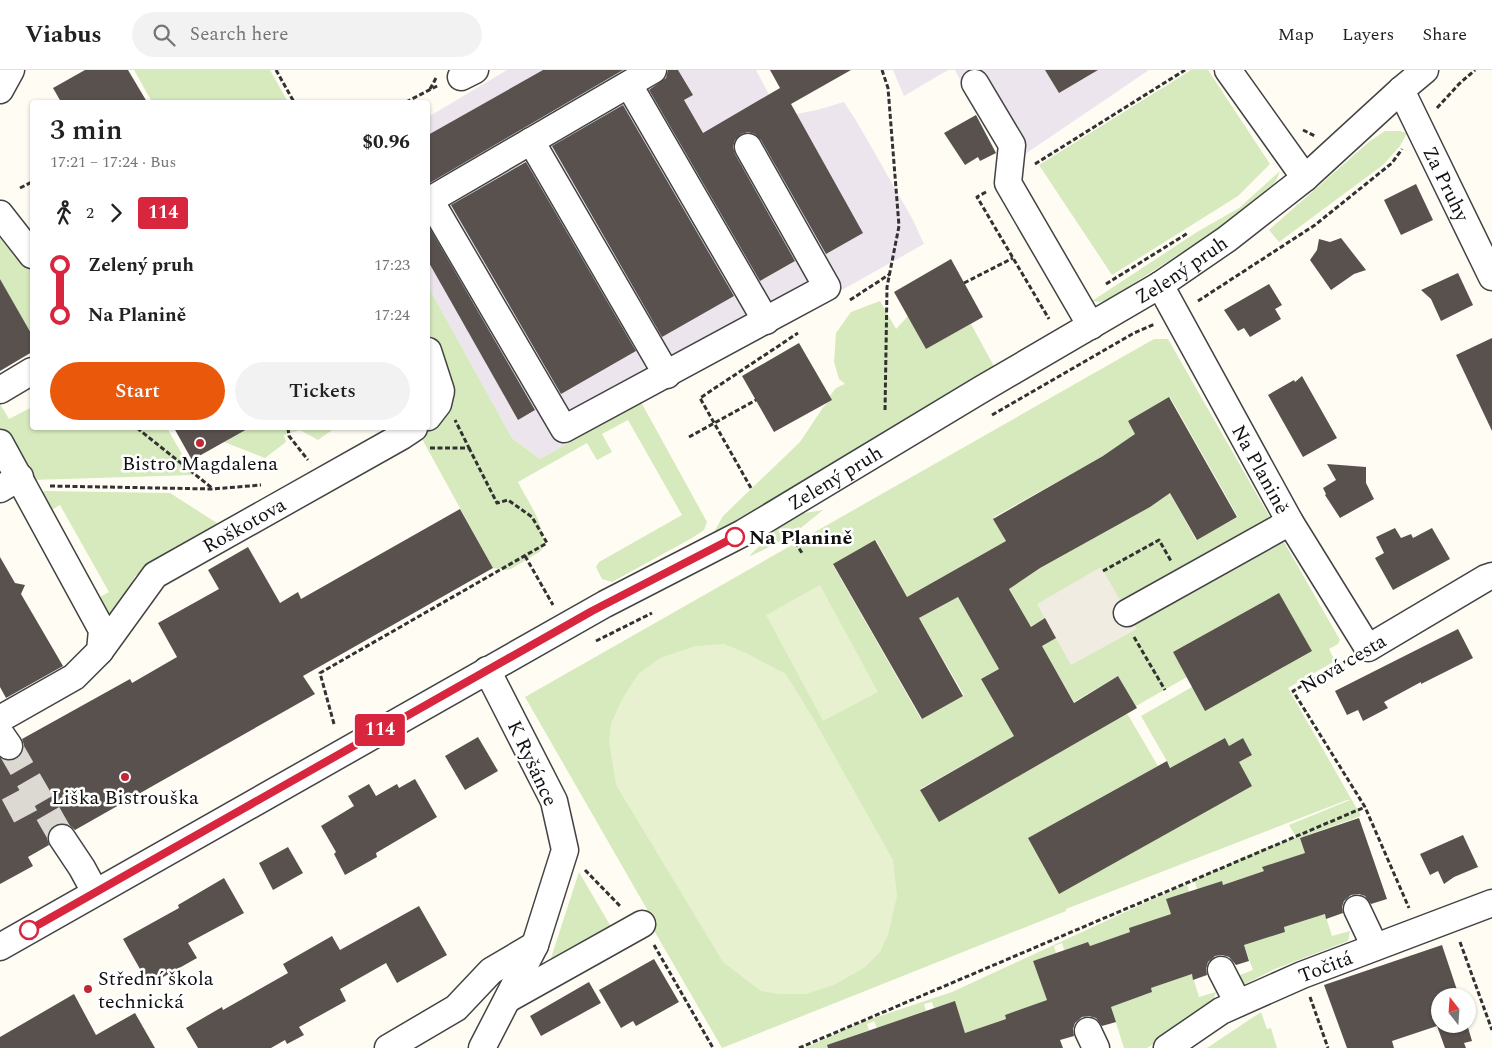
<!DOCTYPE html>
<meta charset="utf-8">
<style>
:root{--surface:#fff;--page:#f2f2f2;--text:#222;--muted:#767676;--line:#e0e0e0;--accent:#ea580c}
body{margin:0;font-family:Spectral,serif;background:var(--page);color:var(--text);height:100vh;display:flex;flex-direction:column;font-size:19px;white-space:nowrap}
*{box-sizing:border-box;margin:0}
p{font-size:16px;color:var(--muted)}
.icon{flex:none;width:28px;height:28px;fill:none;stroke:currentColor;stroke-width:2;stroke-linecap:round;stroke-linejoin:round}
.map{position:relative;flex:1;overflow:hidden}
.panel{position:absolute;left:30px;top:30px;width:400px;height:330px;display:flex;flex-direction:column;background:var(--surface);border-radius:5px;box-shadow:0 1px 4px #0004}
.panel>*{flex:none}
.badge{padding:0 10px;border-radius:4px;font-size:18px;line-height:32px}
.needle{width:32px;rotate:343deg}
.controls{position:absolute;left:1431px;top:918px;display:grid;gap:10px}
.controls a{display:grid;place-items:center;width:45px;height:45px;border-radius:50%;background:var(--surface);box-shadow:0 1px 4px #0004;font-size:25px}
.map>.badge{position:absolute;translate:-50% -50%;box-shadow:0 0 0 2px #fff}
.legs{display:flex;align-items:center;gap:8px;height:55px;padding:0 20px;font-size:16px}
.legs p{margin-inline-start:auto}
.headline{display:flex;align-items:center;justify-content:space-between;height:85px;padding:0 20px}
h1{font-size:28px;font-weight:600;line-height:38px}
.cta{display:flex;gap:10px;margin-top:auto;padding:10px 20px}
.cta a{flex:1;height:58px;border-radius:30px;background:var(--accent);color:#fff;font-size:20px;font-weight:600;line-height:58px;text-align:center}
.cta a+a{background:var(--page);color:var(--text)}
ul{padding:0 20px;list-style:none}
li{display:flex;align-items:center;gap:18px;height:50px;font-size:19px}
li i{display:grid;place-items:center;width:8px;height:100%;margin:0 6px;background:currentColor}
li i::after{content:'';width:12px;height:12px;margin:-6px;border:4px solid;border-radius:50%;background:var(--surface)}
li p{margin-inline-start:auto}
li:first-child i{background:linear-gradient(#0000 50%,currentColor 0)}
li:last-child i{background:linear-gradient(currentColor 50%,#0000 0)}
header{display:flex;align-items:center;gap:30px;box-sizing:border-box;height:70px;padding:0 25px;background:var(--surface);border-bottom:1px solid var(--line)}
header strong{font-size:24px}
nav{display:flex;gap:28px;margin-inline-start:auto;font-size:18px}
.search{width:350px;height:45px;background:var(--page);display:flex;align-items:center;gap:12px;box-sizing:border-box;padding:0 18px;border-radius:28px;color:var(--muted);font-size:19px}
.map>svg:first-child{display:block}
.industrial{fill:#ede5ee}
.green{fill:#d6eabd;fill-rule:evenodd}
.pitch{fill:#e7f1cf}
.plaza{fill:#f0ece1}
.building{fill:#59514d}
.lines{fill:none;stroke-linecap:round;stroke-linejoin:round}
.minor-tunnel{stroke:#dbd9d2;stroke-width:26;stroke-dasharray:26 13;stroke-linecap:butt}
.minor-casing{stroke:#434343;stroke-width:29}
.path{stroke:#323232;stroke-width:3;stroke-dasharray:5 2.5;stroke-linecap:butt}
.minor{stroke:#fff;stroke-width:26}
.line-1-casing{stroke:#fff;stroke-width:11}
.line-1{stroke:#d7263d;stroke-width:8}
.poi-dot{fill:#c12835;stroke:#fff;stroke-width:2}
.stop-1-dot{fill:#fff;stroke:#d7263d;stroke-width:2.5}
.labels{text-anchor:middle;stroke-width:5;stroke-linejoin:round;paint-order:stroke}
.street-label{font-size:20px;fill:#101010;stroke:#fff}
.poi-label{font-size:20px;fill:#101010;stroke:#fff}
.stop-label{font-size:20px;font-weight:bold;fill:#101010;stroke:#fff;text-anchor:start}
</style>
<header>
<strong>Viabus</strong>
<div class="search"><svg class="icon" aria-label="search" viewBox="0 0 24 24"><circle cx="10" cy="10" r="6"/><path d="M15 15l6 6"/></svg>Search here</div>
<nav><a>Map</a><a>Layers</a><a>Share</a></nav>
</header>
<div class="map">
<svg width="1492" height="978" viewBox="0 0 1492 978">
<rect width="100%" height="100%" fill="#fffcf4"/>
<g class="industrial">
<path d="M507,0H756L781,47L817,40L844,32L857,52L913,150L924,174L540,389L512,368L428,216V47Z"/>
<path d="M893,0H948L904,26Z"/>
<path d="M955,0H1149L1015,91L1006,94L974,38Z"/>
</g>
<g class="green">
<path d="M134,0H270L288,32H152Z"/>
<path d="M1191,0H1208L1270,94L1238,126L1112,205L1039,95Z"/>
<path d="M1385,61H1400L1407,63L1400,76L1383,95L1279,172L1269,160L1370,71Z"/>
<path d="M1280,101L1277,109L1272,116L1211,164L1109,229L1100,232L1092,231L1197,162L1239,138Z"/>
<path d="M0,151L32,193V265L0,209Z"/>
<path d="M428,216L512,368L540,389L641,332L707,452L704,460L692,468L612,512L602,509L596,497L599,492L682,445L628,350L602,364L612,382L597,390L587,373L518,412C526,429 551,462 541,481L511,499L507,500L493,498L422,369C428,355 448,335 451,325C457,299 435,284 428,262C425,253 428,227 428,216Z"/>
<path d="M880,231L896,259L908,246L926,279L971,254L996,300L713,464L723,446L800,372L824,336L831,330L829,327L836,318L845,314L839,309L834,292L836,263L851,242Z"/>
<path d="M1154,269H1168L1340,570L1338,574L1329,579L1335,591L1288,618L1361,746L1300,768L1305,783L1263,797L1264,801L1223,815L1222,811L1197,819L1195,812L1187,815L1189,822L1171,844L1130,858V862L1090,876L1088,872L1064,880L1062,873L1054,876L1056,883L1033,891L1047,930L1005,945L1006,949L965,963L955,932L934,938L932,932L924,934L926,941L877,958L874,951L867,954L869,960L845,969L830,978H805L859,953L952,922L1257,781L1296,767L1289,755L1350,730H1347L1066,839V841L722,978L652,857V848L525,627ZM1170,327L1238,447L1196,470L1163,410L1000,502L1031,557L1045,548L1042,576L1074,632L1118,606L1136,636L1187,607L1173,582L1279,523L1192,617L1141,646L1171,698L1225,668L1229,676L1243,668L1252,685L1239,692L1028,768L1158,696L1128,645L1126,644L939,752L920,719L1034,655L1003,648L981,609L999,599L958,527L919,548L964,625L921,649L833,495L876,470L907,527L1006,471L994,447L1116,379L1150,389L1128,351Z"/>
<path d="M0,334L9,349L32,337V358H167L194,405L31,410L25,405L0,359Z"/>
<path d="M249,358H335L318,370L300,360L284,365L286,372L265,388L224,372Z"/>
<path d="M45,421L170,423L220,455L135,506L111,560L93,531L109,522L60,435L48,442L41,423Z"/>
<path d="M823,440L791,466L751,486L750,485L792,445Z"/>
<path d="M579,802L614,862L550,891Z"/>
<path d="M1325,844L1332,866L1350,861L1348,871L1275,899L1243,915L1232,908L1253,900L1244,875L1285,862L1284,857Z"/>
<path d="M1192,904L1199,927L1216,922L1211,936L1147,978H1124L1111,937L1152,922L1151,918Z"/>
<path d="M1261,942L1267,959L1271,958L1277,978H1207Z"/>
</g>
<g class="pitch">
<path d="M820,515L878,622L823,651L766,545Z"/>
<path d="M724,574L746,583L786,604L816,653L893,790L897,826L888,865L880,882L864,898L834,915L806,924H779L761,921L723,892L616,715L609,671L611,653L623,628L638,604L660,588L695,576Z"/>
</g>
<path class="plaza" d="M1101,497L1137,559L1071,595L1037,534Z"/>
<g class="building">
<path d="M85,0H128L147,32H61L53,18Z"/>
<path d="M543,0H623L428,114V65Z"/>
<path d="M668,0H678L693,25L684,30L703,63L780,18L770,0H851L791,34L863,163L826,184L761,70L755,64L748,62L741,64L735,70L733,77L735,84L795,191L760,211L649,20L666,8Z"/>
<path d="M1045,0H1098L1059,23Z"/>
<path d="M623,35L734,226L662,267L552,76Z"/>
<path d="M976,45L996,83L980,91L978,87L965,95L944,63Z"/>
<path d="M526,92L636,281L561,324L451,135Z"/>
<path d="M1416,114L1433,150L1401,165L1384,130Z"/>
<path d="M428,155L535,340L518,350L428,191Z"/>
<path d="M1341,168L1366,200L1354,204L1331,220L1310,190L1317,180L1319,169L1330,172Z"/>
<path d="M951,189L983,247L926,279L894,222Z"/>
<path d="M1458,203L1473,235L1441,251L1431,229L1421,220Z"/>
<path d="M0,209L32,265V282L0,301Z"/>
<path d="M1269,214L1282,235L1275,239L1281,249L1250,267L1244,258L1238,261L1224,240Z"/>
<path d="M1492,268V361L1456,285Z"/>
<path d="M799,273L832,330L774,362L742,306Z"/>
<path d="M1302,306L1337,368L1303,387L1268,325L1294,310L1295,312Z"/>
<path d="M1169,327L1237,447L1197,470L1170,423L1150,437L1040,498L1009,519L1031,557L1045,548L1056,568L1042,576L1074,633L1118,606L1137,638L939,752L920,720L1014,666L981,609L999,599L958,527L919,548L963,626L922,649L833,494L875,470L907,527L1006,471L993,449L1103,386L1135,364L1128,351Z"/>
<path d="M174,358H249L192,390Z"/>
<path d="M1327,394L1366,397V413L1374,429L1340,448L1325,425L1326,424L1323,418L1336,410Z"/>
<path d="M460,439L493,498L303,606L315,624L75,760L68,754L62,753L54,755L48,762L47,768L49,775L28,787L33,796L0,814V687L10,691L17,689L23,682L24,675L22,669L130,609L132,613L177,587L158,553L219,519L208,500L248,477L280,533L298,522L301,529Z"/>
<path d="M1395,458L1401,468L1411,464L1413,468L1432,458L1450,489L1393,520L1375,488L1384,483L1376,467Z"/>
<path d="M0,487L15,513L25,515L21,524L63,596L6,628L0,617Z"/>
<path d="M1279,523L1312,581L1205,641L1173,582Z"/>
<path d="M1458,559L1473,588L1421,614V612L1384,632L1388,638L1363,651L1358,640L1347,645L1335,621Z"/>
<path d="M478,667L498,701L465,720L445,686Z"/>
<path d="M1225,668L1229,676L1243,668L1252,685L1239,692L1252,716L1059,824L1028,768L1167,691L1170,698Z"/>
<path d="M415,709L437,747L376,783L377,787L345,805L334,784L336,782L321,756L354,736L348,726L369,714L376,726L397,714L399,718Z"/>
<path d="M1359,748L1387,829L1371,834L1365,826L1359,824L1351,825L1344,831L1342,837L1343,843L1326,849L1325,844L1284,857L1285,862L1244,875L1249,891L1236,895L1229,887L1222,885L1215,886L1208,892L1206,899L1207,905L1193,910L1192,904L1151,918L1152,922L1111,937L1116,952L1102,956L1096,948L1089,946L1082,947L1075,953L1073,959L1074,966L1060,970L1063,978H828L827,975L955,931L965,963L1006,949L1005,945L1047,930L1033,891L1088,872L1090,876L1130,862L1129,858L1171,844L1166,829L1222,811L1223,815L1264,801L1262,797L1305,783L1300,768Z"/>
<path d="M1463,765L1478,797L1454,807L1444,814L1438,801L1430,805L1420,784Z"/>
<path d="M288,777L303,803L273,820L259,793Z"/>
<path d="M224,808L244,843L188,873L197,888L149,915L123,869L179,838L178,835Z"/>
<path d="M419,836L447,885L397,913L386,893L340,919L346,931L299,957L304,965L287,974L285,970L271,978H198L186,958L222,937L223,940L288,903L283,894L332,866L340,880Z"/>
<path d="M1442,875L1457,920L1448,923L1449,926H1440V954H1467L1472,971L1464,973L1466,978H1445L1437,956L1392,971L1394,978H1347L1324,915Z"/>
<path d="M654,889L679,932L636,956L633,951L621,958L599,920Z"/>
<path d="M589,912L601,933L541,966L530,946Z"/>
<path d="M74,924L96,965L135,943L155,978H0V967Z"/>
</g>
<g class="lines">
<g class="minor-tunnel">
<path d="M9,676L62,768"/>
<path d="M8,741L38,725"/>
</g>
<g class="minor-casing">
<g id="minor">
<path d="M653,0L430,130L564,359L827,217L748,77"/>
<path d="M1228,0L1305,108"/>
<path d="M461,7L475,0"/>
<path d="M975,13L1012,75L1008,113L1091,256"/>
<path d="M629,15L766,251"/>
<path d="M0,20L11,0"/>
<path id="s1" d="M1401,20L1492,207"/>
<path d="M531,71L667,305"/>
<path d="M0,144L32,185"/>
<path id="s2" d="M1160,215L1290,452L1368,578L1486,508L1492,506"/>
<path d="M428,281L441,321L438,334L428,347"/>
<path d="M0,320L32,301"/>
<path d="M0,373L102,560L100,581L74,607L0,649"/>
<path d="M0,419L20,407"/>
<path d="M1127,543L1290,452"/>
<path id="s3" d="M100,581L155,505L402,366L414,358"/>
<path d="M0,663L9,676"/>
<path d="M62,768L82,798L95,822"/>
<path d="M1357,839L1375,877"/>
<path id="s4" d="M0,877L605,534L743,463L982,319L1160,215L1227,169L1305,108L1401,20L1425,0"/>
<path d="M1221,900L1238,933"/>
<path d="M508,929L642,854"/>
<path d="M1088,961L1096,978"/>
<path d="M388,978L456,938L491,901L535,875"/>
<path d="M482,978L535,875L565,780L554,731L487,600"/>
<path id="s5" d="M1167,978L1221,941L1302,905L1492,833"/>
</g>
</g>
<g class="path">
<path d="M276,0L294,32"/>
<path d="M882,0L888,18L899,156L887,217L885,342"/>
<path d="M430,19L436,8"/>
<path d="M406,32L439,15"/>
<path d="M1437,38L1459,14L1475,0"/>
<path d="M1303,60L1315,66"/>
<path d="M1035,94L1185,0"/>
<path d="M20,118L32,112"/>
<path d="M986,122L977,127L1049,249"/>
<path d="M964,213L1013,188"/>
<path d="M1106,214L1188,163"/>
<path d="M850,230L890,204"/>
<path d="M1198,231L1315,155L1392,93L1402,79"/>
<path d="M992,345L1134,263L1155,254"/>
<path d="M137,358L212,418"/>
<path d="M288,358L289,366L308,390"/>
<path d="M689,367L756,330"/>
<path d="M430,378H469L455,350"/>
<path d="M50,416L212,419L261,415"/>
<path d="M751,418L700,328L798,263"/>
<path d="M791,466L802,483"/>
<path d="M525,486L553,535"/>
<path d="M1103,501L1159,470L1171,491"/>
<path d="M1134,567L1165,620"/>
<path d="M596,571L652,543"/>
<path d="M1348,590L1293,621L1365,737L1409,838"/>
<path d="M334,654L320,603L547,473L532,447L508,430L497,433L469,378"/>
<path d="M585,800L621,837"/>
<path d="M1460,872L1492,960"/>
<path d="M654,875L713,978"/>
<path d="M1310,927L1328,978"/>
<path d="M799,978L1365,737"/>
</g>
<use href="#minor" class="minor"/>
</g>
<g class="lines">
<g class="line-1-casing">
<path id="line-1" d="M29,860L592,541L735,467"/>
</g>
<use href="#line-1" class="line-1"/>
</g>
<g class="poi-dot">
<circle cx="200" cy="373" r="5"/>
<circle cx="125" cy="707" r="5"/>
<circle cx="88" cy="919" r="5"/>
</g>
<g class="stop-1-dot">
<circle cx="735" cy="467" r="9"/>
<circle cx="29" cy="860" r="9"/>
</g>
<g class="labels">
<g class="street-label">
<text dy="7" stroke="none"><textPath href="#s1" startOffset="104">Za Pruhy</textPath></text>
<text dy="7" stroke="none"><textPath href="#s4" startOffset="1362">Zelený pruh</textPath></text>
<text dy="7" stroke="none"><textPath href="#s2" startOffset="210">Na Planině</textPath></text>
<text dy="7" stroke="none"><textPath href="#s4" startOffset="958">Zelený pruh</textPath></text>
<text dy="7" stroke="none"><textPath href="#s3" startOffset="196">Roškotova</textPath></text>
<text transform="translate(1343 593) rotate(-31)" y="7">Nová cesta</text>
<text transform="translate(533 693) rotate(65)" y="7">K Ryšánce</text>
<text dy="7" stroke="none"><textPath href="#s5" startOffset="179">Točitá</textPath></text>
</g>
<g class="poi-label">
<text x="200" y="400">Bistro Magdalena</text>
<text x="125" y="734">Liška Bistrouška</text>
<text x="98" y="915" text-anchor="start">Střední škola<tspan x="98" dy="23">technická</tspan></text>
</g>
<g class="stop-label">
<text x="749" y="474">Na Planině</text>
</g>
</g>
</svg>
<div class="controls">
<a><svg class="needle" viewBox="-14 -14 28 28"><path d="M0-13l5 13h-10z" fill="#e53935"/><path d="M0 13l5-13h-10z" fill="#767676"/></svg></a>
</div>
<b class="badge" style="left:380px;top:660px;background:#d7263d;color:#fff">114</b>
<section class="panel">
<div class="headline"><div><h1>3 min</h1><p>17:21 – 17:24 · Bus</p></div><b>$0.96</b></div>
<div class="legs"><svg class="icon" aria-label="walk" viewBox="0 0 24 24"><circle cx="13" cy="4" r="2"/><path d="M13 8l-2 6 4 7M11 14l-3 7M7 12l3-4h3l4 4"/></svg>2<svg class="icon" aria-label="forward" viewBox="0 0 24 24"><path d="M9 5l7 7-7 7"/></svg><b class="badge" style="background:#d7263d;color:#fff">114</b></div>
<ul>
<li><i style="color:#d7263d"></i><b>Zelený pruh</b><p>17:23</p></li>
<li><i style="color:#d7263d"></i><b>Na Planině</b><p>17:24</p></li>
</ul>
<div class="cta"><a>Start</a><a>Tickets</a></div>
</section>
</div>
